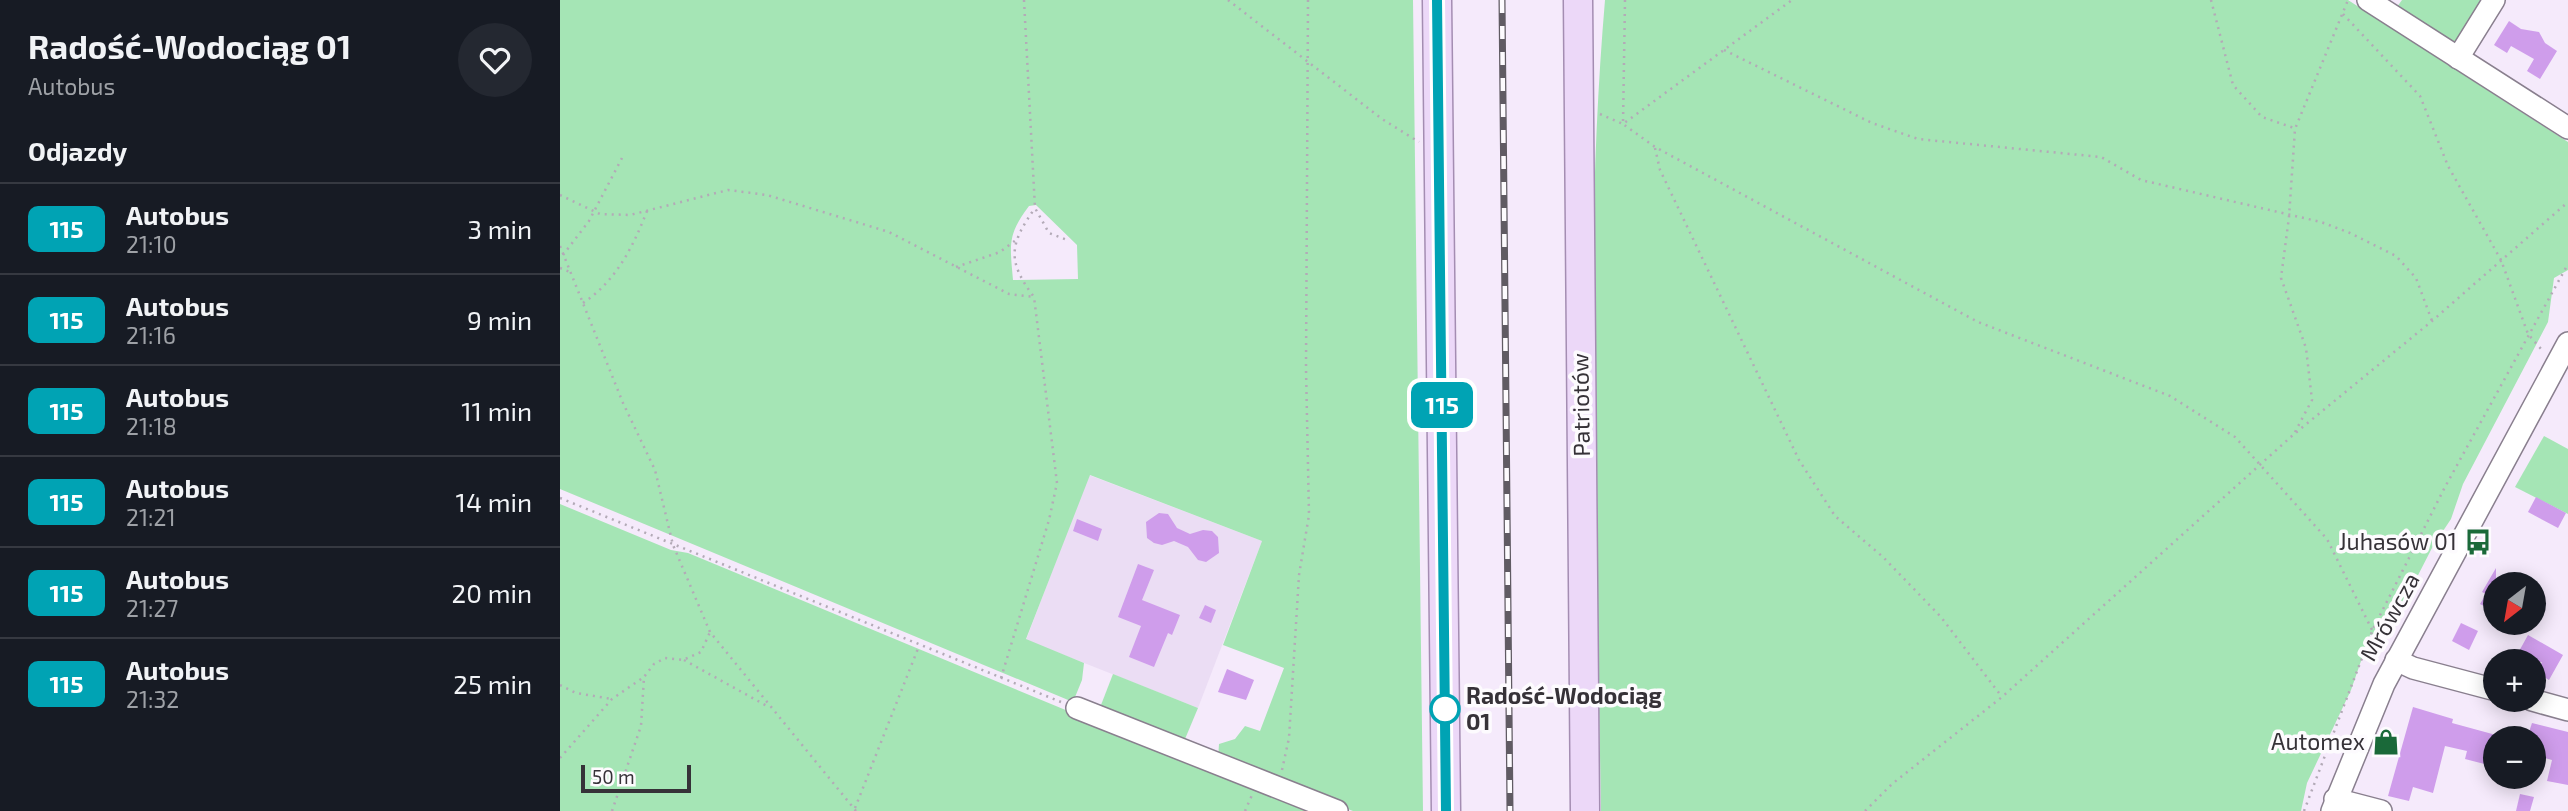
<!DOCTYPE html>
<html lang="pl">
<meta charset="utf-8">
<style>
:root{--surface:#171b24;--page:#242831;--text:#f1f3f6;--muted:#9ea1a6;--line:#363941}
body{margin:0;font-family:"Exo 2",sans-serif;background:var(--page);color:var(--text);height:100vh;display:flex;flex-direction:column;font-size:26px;white-space:nowrap}
*{box-sizing:border-box;margin:0}
p{font-size:23px;color:var(--muted)}
.icon{flex:none;width:38px;height:38px;fill:none;stroke:currentColor;stroke-width:2;stroke-linecap:round;stroke-linejoin:round}
.map{position:relative;flex:1;overflow:hidden}
.drawer{display:flex;flex-direction:column;background:var(--surface);width:560px}
.drawer>*{flex:none}
.badge{padding:0 14px;border-radius:10px;font-size:24px;line-height:46px}
.needle{width:46px;rotate:211deg}
.buttons{position:absolute;left:1923px;top:572px;display:grid;gap:14px}
.buttons a{display:grid;place-items:center;width:63px;height:63px;border-radius:50%;background:var(--surface);box-shadow:0 4px 18px #0003;font-size:35px}
.scale{position:absolute;left:21px;bottom:18px;width:110px;box-sizing:border-box;padding-left:7px;border:4px solid #363238;border-top:0;font-size:19px;line-height:24px;white-space:nowrap;color:#363238;-webkit-text-stroke:5px #fdfbfe;paint-order:stroke}
.map>.badge{position:absolute;translate:-50% -50%;box-shadow:0 0 0 4px #fff}
h2{padding:0 28px;font-size:26px;line-height:63px}
.round{display:grid;place-items:center;flex:none;width:74px;height:74px;border-radius:37px;background:var(--page)}
.head{display:flex;align-items:center;justify-content:space-between;height:119px;padding:0 28px}
h1{font-size:33px;font-weight:700;line-height:52px}
ul{padding:0;list-style:none}
li{display:flex;align-items:center;gap:21px;height:91px;padding:0 28px;border-top:2px solid var(--line)}
li div{flex:1}
li b{display:block;font-size:26px}
li em{font-style:normal}
li .badge{min-width:77px;font-weight:700;text-align:center}
main{display:flex;flex:1;min-height:0}
.map>svg:first-child{display:block}
.built{fill:#ebddf4}
.green{fill:#a5e5b5;fill-rule:evenodd}
.building{fill:#cf9deb}
.lines{fill:none;stroke-linecap:round;stroke-linejoin:round}
.minor-casing{stroke:#897f8e;stroke-width:24}
.major-casing{stroke:#a48db2;stroke-width:31}
.path{stroke:#b3aab7;stroke-width:2.5;stroke-dasharray:2 5;stroke-linecap:butt}
.minor{stroke:#fff;stroke-width:21}
.major{stroke:#ecd8f8;stroke-width:28}
.rail-casing{stroke:#605b63;stroke-width:7}
.rail{stroke:#fdfbfe;stroke-width:4.5;stroke-dasharray:13;stroke-linecap:butt}
.line-casing{stroke:#fff;stroke-width:16}
.line{stroke:#00a3b4;stroke-width:10}
.stop-dot{fill:#fff;stroke:#00a3b4;stroke-width:3.5}
.labels{text-anchor:middle;stroke-width:7;stroke-linejoin:round;paint-order:stroke}
.street-label{font-size:23px;fill:#363238;stroke:#fdfbfe}
.poi-label{font-size:23px;fill:#363238;stroke:#fdfbfe;text-anchor:end}
.stop-label{font-size:23px;font-weight:bold;fill:#363238;stroke:#fdfbfe;text-anchor:start}
</style>
<main>
<section class="drawer">
<div class="head"><div><h1>Radość-Wodociąg 01</h1><p>Autobus</p></div><a class="round"><svg class="icon" aria-label="heart" viewBox="0 0 24 24"><path d="M12 20l-8-8c-3-5 5-10 8-4 3-6 11-1 8 4z"/></svg></a></div>
<h2>Odjazdy</h2>
<ul>
<li><span class="badge" style="background:#00a3b4;color:#fff">115</span><div><b>Autobus</b><p>21:10</p></div><em>3 min</em></li>
<li><span class="badge" style="background:#00a3b4;color:#fff">115</span><div><b>Autobus</b><p>21:16</p></div><em>9 min</em></li>
<li><span class="badge" style="background:#00a3b4;color:#fff">115</span><div><b>Autobus</b><p>21:18</p></div><em>11 min</em></li>
<li><span class="badge" style="background:#00a3b4;color:#fff">115</span><div><b>Autobus</b><p>21:21</p></div><em>14 min</em></li>
<li><span class="badge" style="background:#00a3b4;color:#fff">115</span><div><b>Autobus</b><p>21:27</p></div><em>20 min</em></li>
<li><span class="badge" style="background:#00a3b4;color:#fff">115</span><div><b>Autobus</b><p>21:32</p></div><em>25 min</em></li>
</ul>
</section>
<div class="map">
<svg width="2008" height="811" viewBox="0 0 2008 811">
<rect width="100%" height="100%" fill="#f5eafb"/>
<path class="built" d="M529,475L702,541L638,708L466,640Z"/>
<g class="green">
<path d="M0,0H853L863,811H793L658,759L659,744L675,739L685,726L700,731L724,668L663,645L702,541L530,475L466,639L524,663L522,680L513,702L0,489ZM476,205L517,245L518,279L453,280C450,245 447,235 469,206Z"/>
<path d="M1045,0H1788L2008,142V270L1994,278L1988,322L1903,484L1891,519L1873,546L1834,622L1826,630L1810,635L1791,690L1747,783L1741,811H1041C1037,541 1022,269 1045,0Z"/>
<path d="M1842,0H1927L1897,46L1837,7Z"/>
<path d="M1984,436L2008,449V514L1955,487Z"/>
<path d="M0,504L111,550L128,553L508,711L761,811H0Z"/>
<path d="M553,674L638,708L625,739L619,744L542,713L541,705Z"/>
</g>
<g class="building">
<path d="M1949,21L1961,29L1979,32L1985,43L1997,51L1980,79L1967,71L1974,59L1951,46L1947,53L1934,45Z"/>
<path d="M1976,497L2006,513L1998,528L1968,512Z"/>
<path d="M599,513L608,514L617,528L630,534L643,530L652,531L658,537L659,553L646,562L638,560L628,547L614,541L602,545L594,543L587,538L586,522Z"/>
<path d="M517,519L542,529L538,541L513,531Z"/>
<path d="M578,564L594,570L582,600L620,615L612,635L608,633L594,667L569,657L581,626L558,617Z"/>
<path d="M1936,568V612L1920,604L1926,594L1922,592Z"/>
<path d="M645,605L656,610L651,623L639,618Z"/>
<path d="M1901,623L1918,631L1909,650L1892,641Z"/>
<path d="M1968,635L2003,655L1989,680L1976,672L1982,662H1953Z"/>
<path d="M667,669L694,680L686,700L658,692Z"/>
<path d="M1853,707L1893,719L1892,723L1936,735V767L1905,759L1907,751L1885,746L1873,793L1853,787L1849,801L1828,796Z"/>
<path d="M1972,723L2008,732V785L1987,781L1992,760L1974,755V738H1967Z"/>
<path d="M1960,794L1974,797L1970,811H1956Z"/>
</g>
<g class="lines">
<g class="minor-casing">
<g id="minor">
<path d="M1808,0L2008,128"/>
<path d="M1898,58L1934,0"/>
<path d="M1836,660L1853,668L1936,690"/>
<path d="M1972,700L2008,710"/>
<path d="M517,708L777,811"/>
<path d="M1775,799L1821,811"/>
<path d="M1772,811L1824,684L2008,343"/>
</g>
</g>
<g class="major-casing">
<g id="major">
<path d="M877,0L886,811"/>
<path d="M1018,0L1025,811"/>
</g>
</g>
<g class="path">
<path d="M464,0L475,208L489,233L507,240"/>
<path d="M668,0L822,119L859,142"/>
<path d="M1065,0L1063,124L1095,147L1418,322L1610,396L1675,437L1767,539L1821,648"/>
<path d="M1651,0L1673,85L1702,117L1734,128"/>
<path d="M1783,14L1860,96L1888,166L1941,260L1968,334L1981,349"/>
<path d="M1164,50L1312,123L1358,139L1541,157L1581,180L1761,222L1790,233L1836,256L1856,278L1872,321"/>
<path d="M1040,114L1063,124L1232,0"/>
<path d="M1095,148L1100,170L1239,460L1275,516L1323,557L1381,617L1442,697"/>
<path d="M0,195L40,214L70,215L168,190L207,195L329,232L449,294L474,297"/>
<path d="M0,246L63,403L95,470L113,545L150,632L296,811"/>
<path d="M3,255L29,221L62,158"/>
<path d="M396,267L440,252L456,240"/>
<path d="M0,268L10,272"/>
<path d="M23,303C56,281 73,247 87,211"/>
<path d="M1735,432L1752,400L1746,348L1721,278L1729,217L1735,129L1788,0"/>
<path d="M0,498L501,702"/>
<path d="M124,660L207,706"/>
<path d="M441,678L489,520L497,483L474,297C447,261 449,245 475,208"/>
<path d="M0,685L16,693L52,699"/>
<path d="M0,758L52,699L84,677"/>
<path d="M722,770L729,738L739,575L749,515L746,368L748,0"/>
<path d="M295,808L359,646"/>
<path d="M52,811L81,726L84,677L94,664L105,658L123,660L141,652L150,632"/>
<path d="M685,811L692,795"/>
<path d="M1305,811L1332,784L1442,697L1733,435L1872,321L2008,202"/>
<path d="M1744,811L1813,629L1885,487L2008,264"/>
</g>
<use href="#minor" class="minor"/>
<use href="#major" class="major"/>
<g class="rail-casing">
<path id="rail" d="M942,0L950,811"/>
</g>
<use href="#rail" class="rail"/>
</g>
<g class="lines">
<g class="line-casing">
<path id="line" d="M877,0L886,811"/>
</g>
<use href="#line" class="line"/>
</g>
<defs>
<g id="bus-bare" transform="scale(2.1)"><path d="M-5-6H5V4H4V6H2V4H-2V6H-4V4H-5ZM-3.5-4V0h7V-4ZM-3.5 1.2v1.5H-2V1.2ZM2 1.2v1.5H3.5V1.2Z" fill="#1a6939" stroke="#fdfbfe" stroke-width="2.5" paint-order="stroke"/></g>
<g id="shop-bare" transform="scale(2.1)"><path d="M-5-2.5h2.3a2.7 3.5 0 0 1 5.4 0H5L5.5 6h-11ZM-1.5-2.5h3a1.5 2.3 0 0 0-3 0Z" fill="#1a6939" stroke="#fdfbfe" stroke-width="2.5" paint-order="stroke"/></g>
</defs>
<g fill-rule="evenodd">
<use href="#bus-bare" x="1918" y="542"/>
<use href="#shop-bare" x="1826" y="742"/>
</g>
<circle class="stop-dot" cx="885" cy="709" r="14"/>
<g class="labels">
<g class="street-label">
<text transform="translate(1021 405) rotate(-91)" y="8">Patriotów</text>
<text transform="translate(1830 617) rotate(-61)" y="8">Mrówcza</text>
</g>
<g class="poi-label">
<text x="1897" y="550">Juhasów 01</text>
<text x="1805" y="750">Automex</text>
</g>
<g class="stop-label">
<text x="906" y="704">Radość-Wodociąg<tspan x="906" dy="26">01</tspan></text>
</g>
</g>
</svg>
<div class="buttons">
<a><svg class="needle" viewBox="-14 -14 28 28"><path d="M0-13l5 13h-10z" fill="#e53935"/><path d="M0 13l5-13h-10z" fill="#9ea1a6"/></svg></a>
<a>+</a>
<a>−</a>
</div>
<div class="scale">50 m</div>
<b class="badge" style="left:882px;top:405px;background:#00a3b4;color:#fff">115</b>
</div>
</main>
